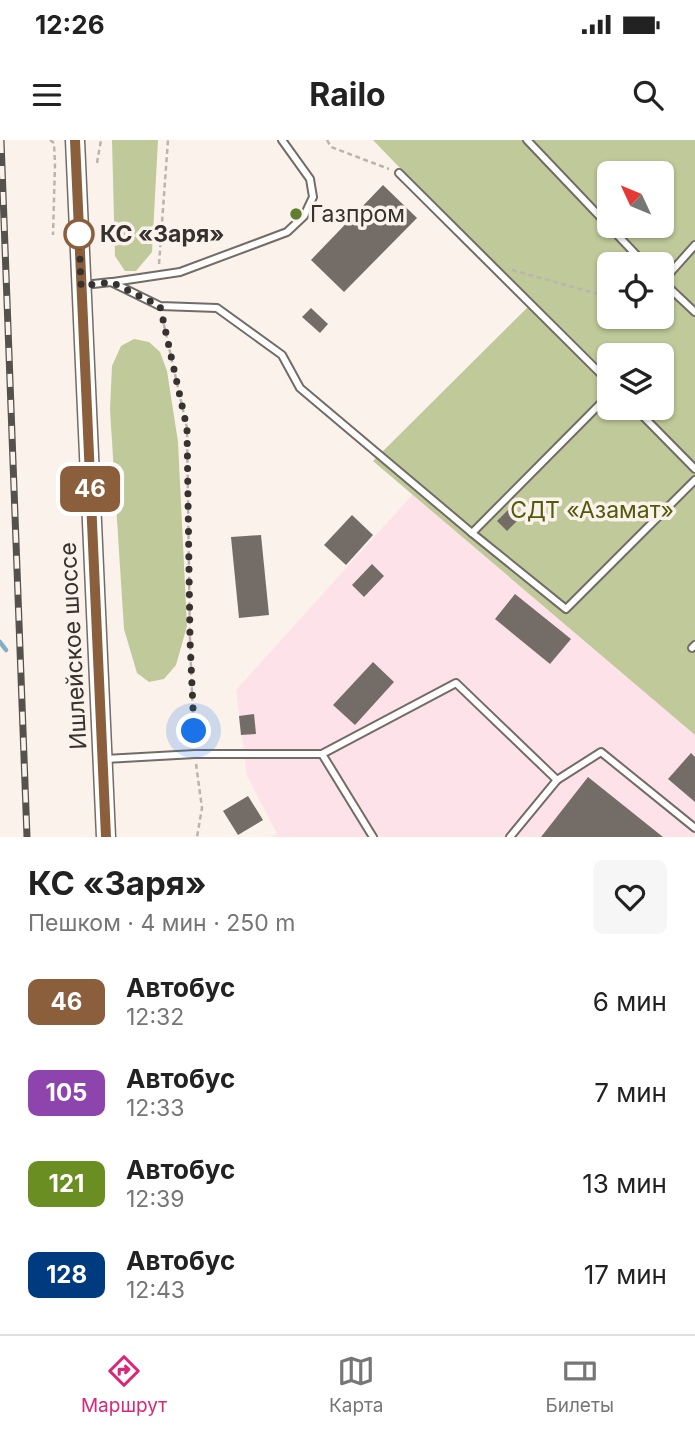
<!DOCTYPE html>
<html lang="ru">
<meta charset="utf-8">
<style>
:root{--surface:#fff;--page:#f6f6f6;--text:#222;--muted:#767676;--line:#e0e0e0;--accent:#db2777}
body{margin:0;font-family:Inter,sans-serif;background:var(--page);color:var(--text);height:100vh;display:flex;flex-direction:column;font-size:26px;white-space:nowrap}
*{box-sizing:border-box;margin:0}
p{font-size:23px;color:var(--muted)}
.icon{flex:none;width:38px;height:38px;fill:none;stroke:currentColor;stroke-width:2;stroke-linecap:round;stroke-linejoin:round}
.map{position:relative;height:697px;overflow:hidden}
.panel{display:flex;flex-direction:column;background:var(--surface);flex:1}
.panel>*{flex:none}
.badge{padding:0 14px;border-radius:10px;font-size:24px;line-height:46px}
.needle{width:46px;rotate:314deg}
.fabs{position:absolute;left:597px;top:21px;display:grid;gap:14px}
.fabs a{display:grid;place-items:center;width:77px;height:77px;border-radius:10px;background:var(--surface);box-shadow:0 2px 5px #0004;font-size:35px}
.you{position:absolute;width:35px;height:35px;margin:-18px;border:5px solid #fff;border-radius:50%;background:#1a73e8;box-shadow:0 0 0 10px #1a73e833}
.map>.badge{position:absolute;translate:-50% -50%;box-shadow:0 0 0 4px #fff}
.round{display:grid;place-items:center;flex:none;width:74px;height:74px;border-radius:10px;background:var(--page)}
.headline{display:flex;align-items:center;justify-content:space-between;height:119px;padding:0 28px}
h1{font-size:33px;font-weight:700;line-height:52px}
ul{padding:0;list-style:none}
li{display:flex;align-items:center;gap:21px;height:91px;padding:0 28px}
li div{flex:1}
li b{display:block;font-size:26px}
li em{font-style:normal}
li .badge{min-width:77px;font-weight:700;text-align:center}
.status{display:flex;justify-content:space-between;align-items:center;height:49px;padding:0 35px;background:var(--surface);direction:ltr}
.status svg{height:19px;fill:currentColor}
header{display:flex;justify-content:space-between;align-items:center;height:91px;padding:0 28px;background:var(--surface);font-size:32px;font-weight:700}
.tabs{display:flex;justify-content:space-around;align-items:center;height:98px;border-top:2px solid var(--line);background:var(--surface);font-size:19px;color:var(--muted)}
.tabs a{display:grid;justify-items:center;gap:4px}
.tabs .active{color:var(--accent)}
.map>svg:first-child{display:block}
.industrial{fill:#fde2e9}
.green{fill:#c0c999;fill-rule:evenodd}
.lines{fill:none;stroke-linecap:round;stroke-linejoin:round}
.stream{stroke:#82afc1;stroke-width:4.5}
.building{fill:#746d67}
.lane-casing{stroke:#736c66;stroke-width:10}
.primary-casing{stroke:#736c66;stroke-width:21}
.path{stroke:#bbb4ae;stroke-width:2.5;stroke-dasharray:5 3.5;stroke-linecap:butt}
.lane{stroke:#fff;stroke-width:6}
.primary{stroke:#fff;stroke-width:18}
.rail-casing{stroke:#55514d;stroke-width:7}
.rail{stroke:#fbf2eb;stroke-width:4.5;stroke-dasharray:13;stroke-linecap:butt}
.line-casing{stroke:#fff;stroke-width:16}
.line{stroke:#8b5e3c;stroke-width:10}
.walk{stroke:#35322f;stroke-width:7;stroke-dasharray:0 12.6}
.poi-dot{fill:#627d30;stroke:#fbf2eb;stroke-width:2.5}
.stop-dot{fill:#fff;stroke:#8b5e3c;stroke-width:3.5}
.labels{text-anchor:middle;stroke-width:7;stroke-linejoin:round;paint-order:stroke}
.poi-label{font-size:23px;fill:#35322f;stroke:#fbf2eb;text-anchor:start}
.stop-label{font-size:23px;font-weight:bold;fill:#35322f;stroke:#fbf2eb;text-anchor:start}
.park-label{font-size:23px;fill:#515b09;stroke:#fbf2eb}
.street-label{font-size:23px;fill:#35322f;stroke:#fbf2eb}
</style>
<div class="status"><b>12:26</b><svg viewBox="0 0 49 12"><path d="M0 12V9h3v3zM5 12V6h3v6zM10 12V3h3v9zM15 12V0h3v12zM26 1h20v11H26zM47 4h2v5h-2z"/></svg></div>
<header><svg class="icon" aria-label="menu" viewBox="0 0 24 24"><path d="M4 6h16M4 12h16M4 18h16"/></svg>Railo<svg class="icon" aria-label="search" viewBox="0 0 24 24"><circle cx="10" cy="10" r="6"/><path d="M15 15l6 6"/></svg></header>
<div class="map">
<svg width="695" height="697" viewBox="0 0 695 697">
<rect width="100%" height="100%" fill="#fbf2eb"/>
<path class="industrial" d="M413,354L695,595V697H270L277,694L247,636L236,550Z"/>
<g class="green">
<path d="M112,0H158L152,112L136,131H125L115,116Z"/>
<path d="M373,0H695V595L373,321L531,164ZM609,33H662V86H609ZM609,124H662V177H609ZM609,215H662V268H609Z"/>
<path d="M134,199L149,202L160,212L167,231L178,302L187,486L176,525L164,539L149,542L137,533L124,489L110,270L112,226L121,206Z"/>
</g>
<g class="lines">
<path class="stream" d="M0,502L6,510"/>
</g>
<g class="building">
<path d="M383,45L417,78L344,152L311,120Z"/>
<path d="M311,168L328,184L320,193L302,177Z"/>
<path d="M511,367L521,377L507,391L497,381Z"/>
<path d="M352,375L373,395L346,425L324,405Z"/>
<path d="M261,395L269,475L239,478L231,397Z"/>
<path d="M372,424L384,436L364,457L352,445Z"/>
<path d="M515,454L571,499L550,524L495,479Z"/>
<path d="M373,522L394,542L355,585L333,565Z"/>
<path d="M254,574L256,594L241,595L239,576Z"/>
<path d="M691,613L695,617V662L668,639Z"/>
<path d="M588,637L663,697H541Z"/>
<path d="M248,656L263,680L238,695L223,671Z"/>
</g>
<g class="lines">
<g class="lane-casing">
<g id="lane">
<path d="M527,0L645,124"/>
<path d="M399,33L609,242"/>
<path d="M662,141L695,172"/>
<path d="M113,142L180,132L287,92L304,76L313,57L310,39L282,0"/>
<path d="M662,142L695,105"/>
<path d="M84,145L111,142L160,166L217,168L282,215L300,248L472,393"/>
<path d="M609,255L472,393L566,469L695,340"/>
<path d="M635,268L695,329"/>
<path d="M692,508L695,505"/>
<path d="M322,614L456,543L557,640L510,697"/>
<path d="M105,619L195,614H322L373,697"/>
<path d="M557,640L601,612L695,688"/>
</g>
</g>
<g class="primary-casing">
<path id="primary" d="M75,0L106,697"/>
</g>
<g class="path">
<path d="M50,0L54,3L55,24L53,95"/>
<path d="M327,0L331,7L389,29"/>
<path d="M97,23L101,0"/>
<path d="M159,124L168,0"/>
<path d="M512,130L598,154L609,153"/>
<path d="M162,176L187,288L190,500L194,604"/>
<path d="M196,624L202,668L197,697"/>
</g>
<use href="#lane" class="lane"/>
<use href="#primary" class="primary"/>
<g class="rail-casing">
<path id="rail" d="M1,0L27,697"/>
</g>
<use href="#rail" class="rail"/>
</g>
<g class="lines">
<g class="line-casing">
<path id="line" d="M75,0L106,697"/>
</g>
<use href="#line" class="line"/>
<path class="walk" d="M79,94L81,146L111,142L160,166L187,288L190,500L194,591"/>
</g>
<circle class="poi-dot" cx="296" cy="74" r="7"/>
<circle class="stop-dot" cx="79" cy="94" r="14"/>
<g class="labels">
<g class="poi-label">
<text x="310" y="82">Газпром</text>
</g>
<g class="stop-label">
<text x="100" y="102">КС «Заря»</text>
</g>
<g class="park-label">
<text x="592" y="378">СДТ «Азамат»</text>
</g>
<g class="street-label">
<text transform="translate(73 506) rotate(-93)" y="8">Ишлейское шоссе</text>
</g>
</g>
</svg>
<div class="fabs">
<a><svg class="needle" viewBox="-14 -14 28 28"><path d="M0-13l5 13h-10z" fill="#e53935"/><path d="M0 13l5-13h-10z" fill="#767676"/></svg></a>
<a><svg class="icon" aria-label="locate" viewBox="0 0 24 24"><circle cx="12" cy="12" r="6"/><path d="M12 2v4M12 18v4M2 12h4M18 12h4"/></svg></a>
<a><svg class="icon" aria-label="layers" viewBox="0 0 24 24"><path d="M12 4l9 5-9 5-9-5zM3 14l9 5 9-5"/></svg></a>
</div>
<div class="you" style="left:194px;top:591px"></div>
<b class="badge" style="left:90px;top:349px;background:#8b5e3c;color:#fff">46</b>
</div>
<section class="panel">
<div class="headline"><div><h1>КС «Заря»</h1><p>Пешком · 4 мин · 250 m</p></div><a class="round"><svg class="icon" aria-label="heart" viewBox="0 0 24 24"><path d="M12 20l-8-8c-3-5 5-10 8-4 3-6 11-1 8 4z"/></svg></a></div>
<ul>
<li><span class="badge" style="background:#8b5e3c;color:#fff">46</span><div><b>Автобус</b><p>12:32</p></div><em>6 мин</em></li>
<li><span class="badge" style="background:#8e44ad;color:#fff">105</span><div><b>Автобус</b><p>12:33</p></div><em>7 мин</em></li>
<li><span class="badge" style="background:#6b8e23;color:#fff">121</span><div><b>Автобус</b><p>12:39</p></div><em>13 мин</em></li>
<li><span class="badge" style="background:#003b80;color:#fff">128</span><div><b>Автобус</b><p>12:43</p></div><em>17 мин</em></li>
</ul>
</section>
<nav class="tabs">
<a class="active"><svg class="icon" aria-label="directions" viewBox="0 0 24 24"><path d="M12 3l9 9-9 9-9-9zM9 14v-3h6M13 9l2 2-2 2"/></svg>Маршрут</a>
<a><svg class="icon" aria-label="map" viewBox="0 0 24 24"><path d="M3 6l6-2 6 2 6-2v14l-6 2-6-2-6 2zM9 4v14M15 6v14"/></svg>Карта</a>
<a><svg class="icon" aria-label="tickets" viewBox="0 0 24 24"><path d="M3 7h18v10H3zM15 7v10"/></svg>Билеты</a>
</nav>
